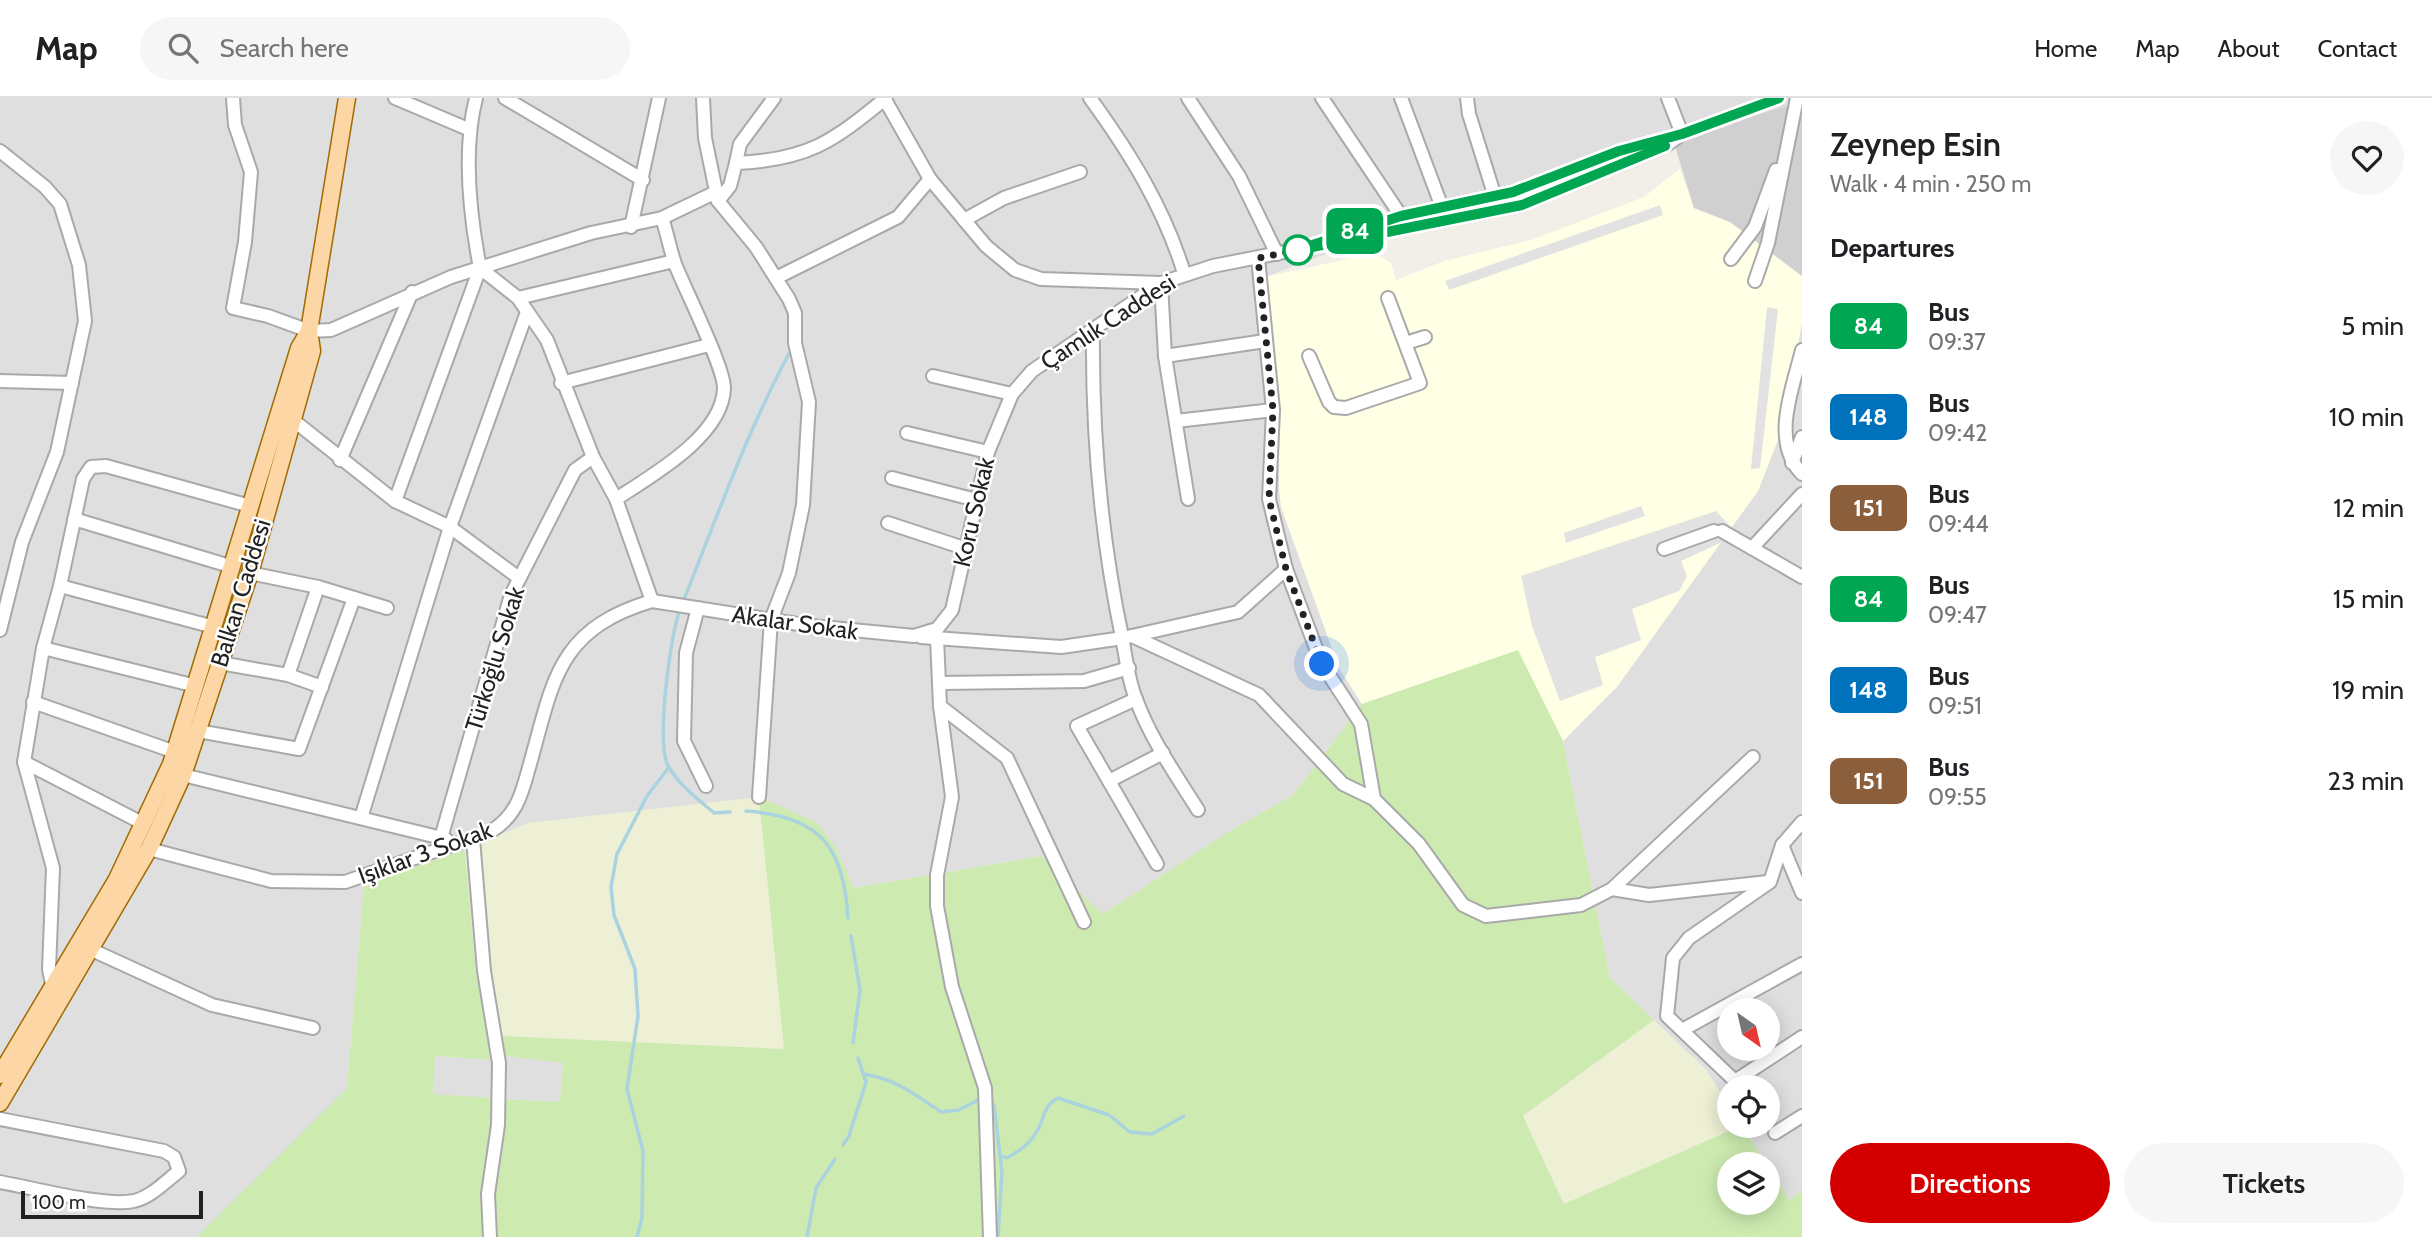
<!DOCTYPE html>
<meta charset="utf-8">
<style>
:root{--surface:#fff;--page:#f6f6f6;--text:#202124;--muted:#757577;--line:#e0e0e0;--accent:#d40000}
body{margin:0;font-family:Cabin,sans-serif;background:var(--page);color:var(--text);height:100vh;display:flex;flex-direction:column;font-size:26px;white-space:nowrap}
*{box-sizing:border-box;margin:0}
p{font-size:23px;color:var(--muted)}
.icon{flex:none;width:38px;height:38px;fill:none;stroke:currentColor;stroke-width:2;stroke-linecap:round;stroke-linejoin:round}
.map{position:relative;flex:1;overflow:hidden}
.drawer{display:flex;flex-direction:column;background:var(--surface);width:630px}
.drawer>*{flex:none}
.badge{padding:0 14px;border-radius:10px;font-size:24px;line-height:46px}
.needle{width:46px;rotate:146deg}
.buttons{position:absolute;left:1717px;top:900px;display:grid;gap:14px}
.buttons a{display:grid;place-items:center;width:63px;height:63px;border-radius:50%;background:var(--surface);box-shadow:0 4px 18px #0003;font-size:35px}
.scale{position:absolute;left:21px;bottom:18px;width:182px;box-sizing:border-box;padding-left:7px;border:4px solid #222;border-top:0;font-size:19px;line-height:24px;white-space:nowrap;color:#222;-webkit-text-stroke:5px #fff;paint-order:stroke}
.you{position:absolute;width:35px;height:35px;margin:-18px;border:5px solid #fff;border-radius:50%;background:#1a73e8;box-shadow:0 0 0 10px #1a73e833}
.map>.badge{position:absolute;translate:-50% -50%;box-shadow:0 0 0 4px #fff}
h2{padding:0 28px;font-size:26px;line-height:63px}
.round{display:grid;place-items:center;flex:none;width:74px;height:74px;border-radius:37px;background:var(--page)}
.summary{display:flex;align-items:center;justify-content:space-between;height:119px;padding:0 28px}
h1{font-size:33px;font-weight:600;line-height:52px}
.button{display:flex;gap:14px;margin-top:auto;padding:14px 28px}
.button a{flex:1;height:80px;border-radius:42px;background:var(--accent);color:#fff;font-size:28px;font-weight:600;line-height:80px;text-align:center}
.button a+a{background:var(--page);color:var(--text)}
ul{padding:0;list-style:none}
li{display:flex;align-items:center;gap:21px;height:91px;padding:0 28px}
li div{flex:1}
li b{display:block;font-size:26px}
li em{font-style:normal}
li .badge{min-width:77px;font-weight:700;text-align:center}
header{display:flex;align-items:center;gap:42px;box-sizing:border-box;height:98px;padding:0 35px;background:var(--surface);border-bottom:2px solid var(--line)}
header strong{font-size:33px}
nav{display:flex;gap:38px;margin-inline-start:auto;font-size:24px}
.search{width:490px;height:63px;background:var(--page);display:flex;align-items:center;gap:18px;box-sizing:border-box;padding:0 24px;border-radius:38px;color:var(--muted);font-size:26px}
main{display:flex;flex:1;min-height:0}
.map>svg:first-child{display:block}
.residential{fill:#e0dfdf;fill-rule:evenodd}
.education{fill:#ffffe5}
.religious{fill:#d0d0d0}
.farmland{fill:#eef0d5}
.grass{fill:#cdebb0}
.parking{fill:#e2e2e2}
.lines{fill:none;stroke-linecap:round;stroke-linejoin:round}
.stream{stroke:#aad3df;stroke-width:3.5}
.minor-casing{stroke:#a9a9a9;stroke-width:16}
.major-casing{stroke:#a06b00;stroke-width:19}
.minor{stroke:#fff;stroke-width:12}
.major{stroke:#fcd6a4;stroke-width:16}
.line-casing{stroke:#fff;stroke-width:16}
.line{stroke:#00a651;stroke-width:10}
.walk{stroke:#222;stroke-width:7;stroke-dasharray:0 12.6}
.stop-dot{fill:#fff;stroke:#00a651;stroke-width:3.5}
.labels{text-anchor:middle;stroke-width:5;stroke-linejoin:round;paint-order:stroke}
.street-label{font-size:24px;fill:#222;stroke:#fff}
</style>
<header>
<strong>Map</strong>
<div class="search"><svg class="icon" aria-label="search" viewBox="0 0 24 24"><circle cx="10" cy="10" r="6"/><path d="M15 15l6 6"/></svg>Search here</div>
<nav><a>Home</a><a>Map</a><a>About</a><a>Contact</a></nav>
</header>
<main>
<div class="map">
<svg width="1802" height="1139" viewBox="0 0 1802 1139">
<rect width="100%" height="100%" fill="#f2efe9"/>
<g class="residential">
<path d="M0,0H1802V21V5L1443,112L1265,179L1280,306L1279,389L1281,409L1339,570L1362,606L1293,697L1228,734L1103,816L1040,758L854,790L835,748L528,725L445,761L364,786L347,990L202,1139H0Z"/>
<path d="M1802,224V1091L1790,1103L1742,1027H1768V989H1729V1008L1706,972L1610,880L1563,643L1617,588L1784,327ZM1729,912H1768V950H1729Z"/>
<path d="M434,958L494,962L492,1000L433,997Z"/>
<path d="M506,958L563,964L560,1004L503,1001Z"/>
</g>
<path class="education" d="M1680,71L1694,110L1730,124L1802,178V224L1784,327L1758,393L1617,589L1563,643L1518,552L1362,606L1339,570L1281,409L1279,390L1280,306L1265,179L1375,155L1391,165L1396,182L1444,163L1531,142L1644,99Z"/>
<path class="religious" d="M1801,4L1802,21V178L1730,124L1694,110L1673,42Z"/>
<g class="farmland">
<path d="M759,699L784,951L502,938L486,871L477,747L528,725Z"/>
<path d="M1654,922L1706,972L1729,1008V1027H1740L1565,1107L1523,1018Z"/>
</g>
<g class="grass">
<path d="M1518,552L1563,643L1610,880L1654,922L1523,1018L1564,1106L1742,1027L1766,1066H1729V1104H1768V1068L1790,1103L1802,1091V1139H496L494,1096L505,1024L503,1001L560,1004L563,965L506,958L502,938L784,951L759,699L816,724L835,748L854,790L1041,758L1103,816L1228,734L1293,697L1362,606Z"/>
<path d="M465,752L476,875L494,962L435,958L433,996L492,1000V1024L481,1094L483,1139H197L347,990L364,786Z"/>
</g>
<g class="parking">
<path d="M1660,107L1663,117L1449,192L1445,183Z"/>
<path d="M1767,209L1778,211L1760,370L1751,371Z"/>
<path d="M1641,408L1645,418L1566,445L1564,435Z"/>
<path d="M1716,413L1732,430L1722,444L1681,463L1687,478L1679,493L1632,511L1641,542L1595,559L1603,587L1560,603L1532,528L1521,478Z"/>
</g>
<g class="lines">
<g class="stream">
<path d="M683,504C717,419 747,333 791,252"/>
<path d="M680,511C670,538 656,644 668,668C679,687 698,701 714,715L730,714"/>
<path d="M746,713C819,718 844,748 848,820"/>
<path d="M851,838L860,892L853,945"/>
<path d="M863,976C896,981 914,996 941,1014L959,1012L980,1001"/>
<path d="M994,1007L1002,1074L998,1139"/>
<path d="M843,1047L849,1038L866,984L858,960"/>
<path d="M1002,1058L1007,1060C1018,1054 1031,1045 1037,1033C1045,1019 1043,1008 1058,1000L1109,1017L1130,1034L1152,1036L1184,1018"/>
<path d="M637,1139L642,1120L643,1053L627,991L638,918L635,871L614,817L611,789L617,756L647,698L669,669"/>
<path d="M807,1139L816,1090L835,1061"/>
</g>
<g class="minor-casing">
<g id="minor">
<path d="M233,0L235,27L251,74L245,144L233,210L268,218L309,233L331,232L451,179L591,135L662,120L714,95L718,103L730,88L736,65C808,62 832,44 886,0"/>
<path d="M395,0L468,31"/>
<path d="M476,0C463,51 470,118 480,170L518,200L547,242L593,359L616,401L652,503"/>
<path d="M505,0L643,82"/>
<path d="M703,0L705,40L718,103L756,149L789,201L795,215V245L809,304L803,407L789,475L771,522L759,699"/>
<path d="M884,0L930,81L986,148L1015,172L1041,181L1161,185"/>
<path d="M1090,0C1130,55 1164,110 1184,175"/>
<path d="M1188,0L1239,78L1277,156"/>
<path d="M1322,0L1401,118"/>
<path d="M1401,0L1443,112"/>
<path d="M1467,0L1469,16L1495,99"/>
<path d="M1668,0L1682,36"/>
<path d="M0,53L45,89L60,106L79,167L85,223L57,354L22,444L0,532"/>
<path d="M736,65L740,46L774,0"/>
<path d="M964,122L1004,100L1080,74"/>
<path d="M631,129L659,0"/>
<path d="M1340,138L1401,118L1513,94L1619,53L1682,36L1779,0"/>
<path d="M1258,160L1273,312L1269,401L1286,471L1322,566L1361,626L1374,701"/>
<path d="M1731,161L1755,129L1776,72"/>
<path d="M776,180L898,119L930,81"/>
<path d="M1755,183L1768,145L1797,0"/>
<path d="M1161,185L1165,258L1188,401"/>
<path d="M518,200L674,163"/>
<path d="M1093,233C1092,335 1101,439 1122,539C1126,559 1128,582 1136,601C1150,640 1176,677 1198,712"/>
<path d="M1406,245L1425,239"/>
<path d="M1802,252C1793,290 1770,343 1802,376"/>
<path d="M1165,258L1265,243"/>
<path d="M1309,258L1329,304L1334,309L1346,310L1420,285L1388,200"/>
<path d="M933,278L1012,296"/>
<path d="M0,283L72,285"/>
<path d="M561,285L709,247"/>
<path d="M293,322L395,403L450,429L519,480"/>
<path d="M1176,323L1273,312"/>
<path d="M907,335L988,354"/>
<path d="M340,362L412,194"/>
<path d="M1792,365L1802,339"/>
<path d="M892,380L976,402"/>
<path d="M616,401C651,378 723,338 724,290C724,269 685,191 675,166C670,151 667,135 662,120"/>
<path d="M395,403L480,170"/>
<path d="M74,421L233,469"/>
<path d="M888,425L964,450"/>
<path d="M1722,433L1802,479"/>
<path d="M1752,450L1802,396"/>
<path d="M1664,451L1714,433"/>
<path d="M250,475L318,489L387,510"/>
<path d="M60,488L214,529"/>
<path d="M698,510L686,555L684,643L706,688"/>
<path d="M1132,538L1259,597L1343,686L1374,701L1419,746L1463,807L1486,818L1581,807L1612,791L1753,659"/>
<path d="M921,539L1061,549L1123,540L1238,514L1286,471"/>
<path d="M937,540L940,608L1007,660L1084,824"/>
<path d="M43,550L196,588"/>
<path d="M220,565L288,577L322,589"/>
<path d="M288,577L318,489"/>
<path d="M939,585L1084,583L1129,570"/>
<path d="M1136,601L1077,628L1157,766"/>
<path d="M33,604L175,654"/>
<path d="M940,608L952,699L937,777V808L952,889L985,990L990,1139"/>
<path d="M198,633L299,651L354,500"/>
<path d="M24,664L144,726"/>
<path d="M183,677L446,741"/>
<path d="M1109,683L1163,655"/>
<path d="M361,720L450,429L527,214"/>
<path d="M1802,724L1782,747L1770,784L1689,840L1673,860L1667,918L1735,983L1802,939"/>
<path d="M441,740L511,497L575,372L593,359"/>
<path d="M473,741L484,873L499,965L498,1027L488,1096L490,1139"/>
<path d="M1782,747L1802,795"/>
<path d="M149,751L271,783L345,784L490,734C515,719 521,699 528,673C553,587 554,532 652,503L811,528L914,538L937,531L952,512L988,354L1012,296L1032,273L1161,185L1213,168L1522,107L1665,48L1682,36"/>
<path d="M1612,791L1649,797L1768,784"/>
<path d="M92,852L212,907L313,930"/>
<path d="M53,891L49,871L53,770L24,664L43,550L60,488L83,381L91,369L106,368L250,408"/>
<path d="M1684,931L1802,866"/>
<path d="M0,1021L164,1053L174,1059L179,1073C165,1084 151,1099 134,1103C104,1109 33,1090 0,1084"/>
<path d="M1775,1035L1802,1018"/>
</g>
</g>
<g class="major-casing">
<g id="major">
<path d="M0,977L117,781L171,666L299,250L309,233"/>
<path d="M0,1005L149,751L183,677L250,475L312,253L309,233L347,0"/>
</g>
</g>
<use href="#minor" class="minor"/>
<use href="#major" class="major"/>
</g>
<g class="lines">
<g class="line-casing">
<path id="line" d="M1665,48L1522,107L1297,152L1401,118L1513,94L1619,53L1682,36L1779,0"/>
</g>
<use href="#line" class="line"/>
<path class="walk" d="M1298,152L1258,160L1273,312L1269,401L1286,471L1322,566"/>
</g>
<circle class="stop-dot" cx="1298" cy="152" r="14"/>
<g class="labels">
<g class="street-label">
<text transform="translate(1108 224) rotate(-33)" y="8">Çamlık Caddesi</text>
<text transform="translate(974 414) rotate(-77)" y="8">Koru Sokak</text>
<text transform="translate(241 495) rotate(-73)" y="8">Balkan Caddesi</text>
<text transform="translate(795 525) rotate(8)" y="8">Akalar Sokak</text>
<text transform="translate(495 561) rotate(-73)" y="8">Türkoğlu Sokak</text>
<text transform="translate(425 755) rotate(-20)" y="8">Işıklar 3 Sokak</text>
</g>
</g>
</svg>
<div class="buttons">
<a><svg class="needle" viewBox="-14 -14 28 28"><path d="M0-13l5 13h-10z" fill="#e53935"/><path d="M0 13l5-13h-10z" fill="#757577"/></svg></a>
<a><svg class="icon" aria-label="locate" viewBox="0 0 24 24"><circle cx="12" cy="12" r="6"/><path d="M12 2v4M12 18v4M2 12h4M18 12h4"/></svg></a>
<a><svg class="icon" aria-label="layers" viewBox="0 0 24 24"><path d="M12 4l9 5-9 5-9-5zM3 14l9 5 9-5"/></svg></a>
</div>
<div class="scale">100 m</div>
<div class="you" style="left:1322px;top:566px"></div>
<b class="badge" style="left:1355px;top:133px;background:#00a651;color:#fff">84</b>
</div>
<section class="drawer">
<div class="summary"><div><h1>Zeynep Esin</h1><p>Walk · 4 min · 250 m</p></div><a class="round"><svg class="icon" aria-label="heart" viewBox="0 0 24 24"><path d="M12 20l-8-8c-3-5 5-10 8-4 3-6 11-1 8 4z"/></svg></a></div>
<h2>Departures</h2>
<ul>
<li><span class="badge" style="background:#00a651;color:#fff">84</span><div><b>Bus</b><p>09:37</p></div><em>5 min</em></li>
<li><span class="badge" style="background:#0072bc;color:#fff">148</span><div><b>Bus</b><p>09:42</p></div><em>10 min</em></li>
<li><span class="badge" style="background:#8b5e3c;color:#fff">151</span><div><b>Bus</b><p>09:44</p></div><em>12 min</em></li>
<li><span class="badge" style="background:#00a651;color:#fff">84</span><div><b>Bus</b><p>09:47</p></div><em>15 min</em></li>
<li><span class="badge" style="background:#0072bc;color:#fff">148</span><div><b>Bus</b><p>09:51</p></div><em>19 min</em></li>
<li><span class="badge" style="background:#8b5e3c;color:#fff">151</span><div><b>Bus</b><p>09:55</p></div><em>23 min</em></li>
</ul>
<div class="button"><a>Directions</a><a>Tickets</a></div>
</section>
</main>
